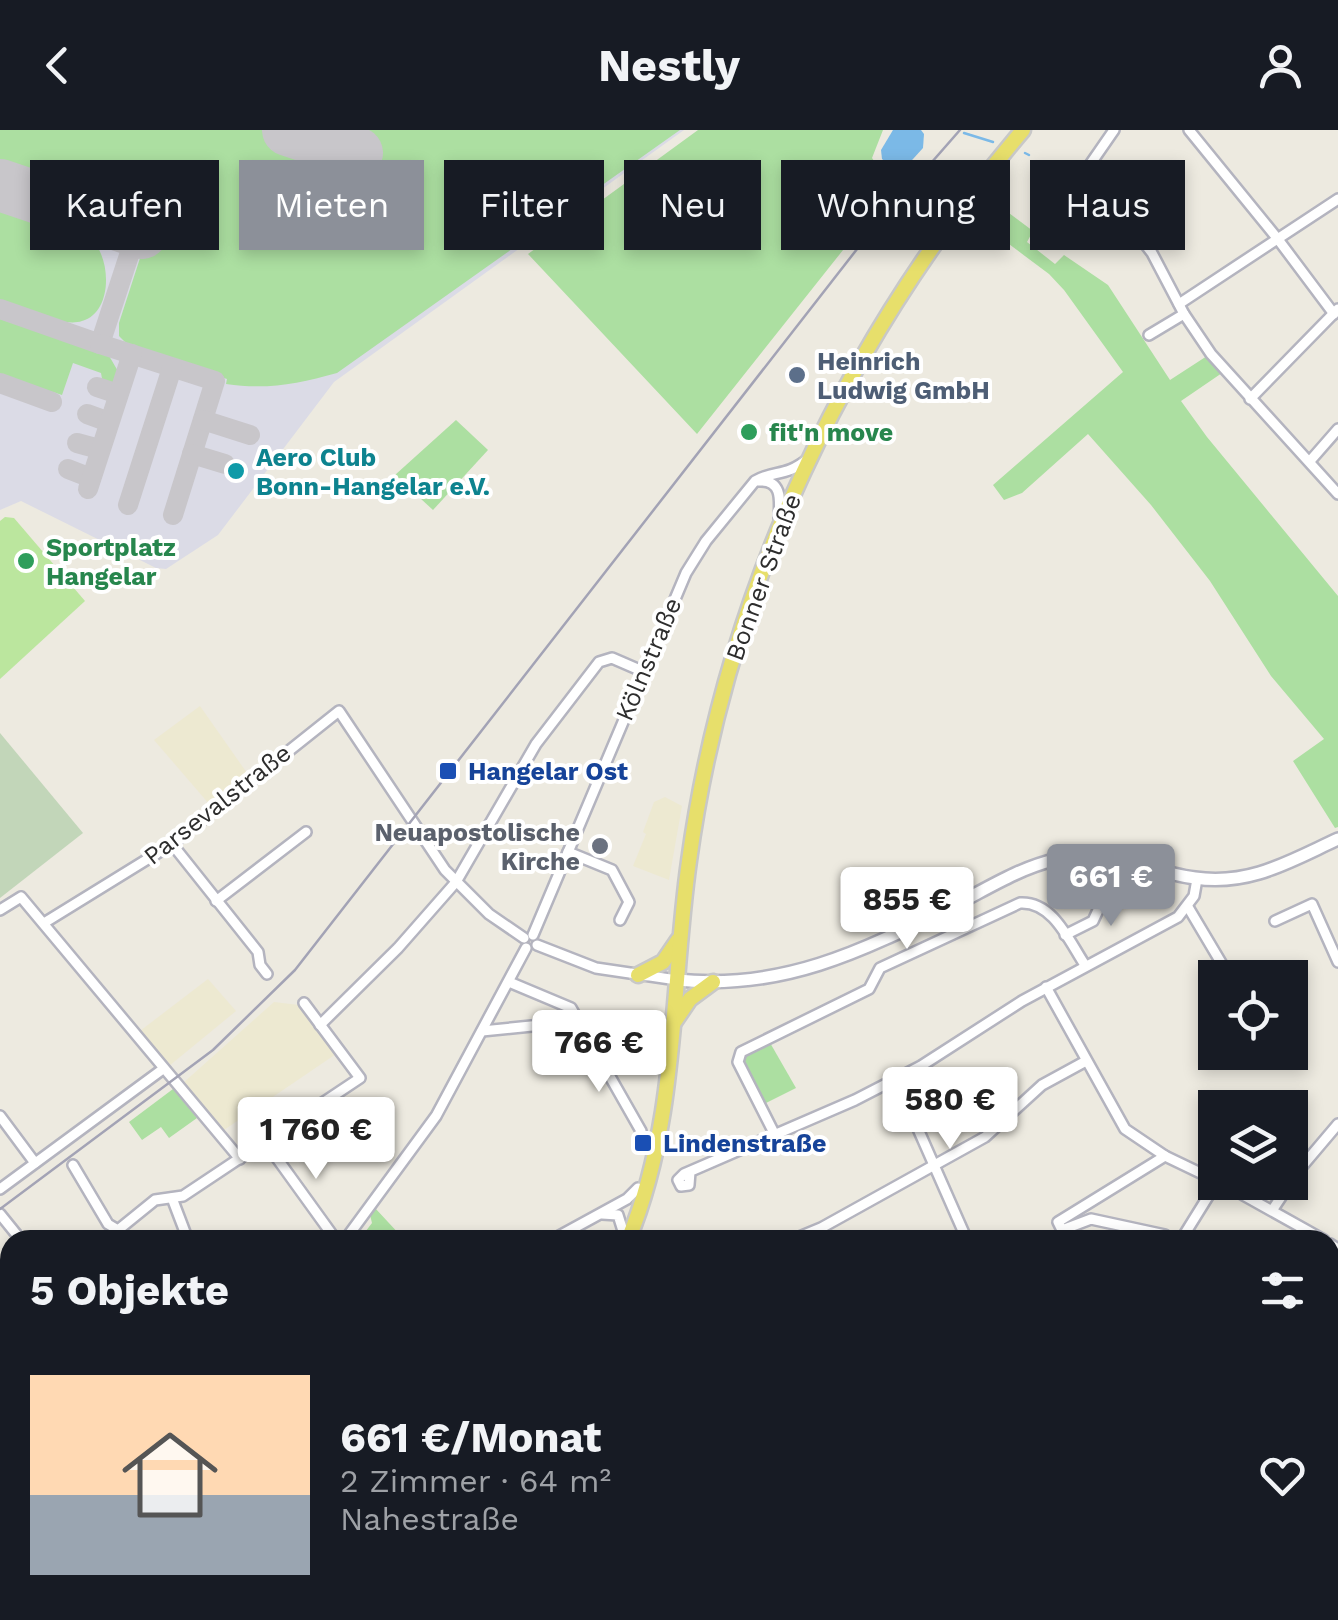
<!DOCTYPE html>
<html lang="de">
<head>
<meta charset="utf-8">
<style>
  :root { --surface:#171b24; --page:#242831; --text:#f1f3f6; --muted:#9ea1a6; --line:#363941; --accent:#8c9099 }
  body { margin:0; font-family:"Work Sans",sans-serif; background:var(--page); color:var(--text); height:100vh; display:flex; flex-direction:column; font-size:38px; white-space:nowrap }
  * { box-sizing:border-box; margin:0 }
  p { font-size:32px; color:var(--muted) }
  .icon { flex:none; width:55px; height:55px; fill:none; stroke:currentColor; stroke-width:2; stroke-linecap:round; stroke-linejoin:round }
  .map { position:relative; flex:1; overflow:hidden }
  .side { position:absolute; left:0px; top:1100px; width:1340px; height:390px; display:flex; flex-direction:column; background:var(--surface); border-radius:30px 30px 0 0; box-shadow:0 5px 15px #0003 }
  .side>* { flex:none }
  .top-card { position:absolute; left:30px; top:30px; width:1280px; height:90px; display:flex; gap:20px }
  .tools { position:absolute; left:1198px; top:830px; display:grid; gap:20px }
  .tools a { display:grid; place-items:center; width:110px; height:110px; border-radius:0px; background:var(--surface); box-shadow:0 5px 15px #0003; font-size:50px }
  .price { position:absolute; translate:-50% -85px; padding:0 22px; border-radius:10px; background:#fff; color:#222; font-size:32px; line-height:65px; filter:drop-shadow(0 2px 5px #0008) }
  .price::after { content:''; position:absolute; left:50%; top:60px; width:30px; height:22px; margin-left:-15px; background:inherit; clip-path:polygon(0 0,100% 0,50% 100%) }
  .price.current { background:var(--accent); color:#fff }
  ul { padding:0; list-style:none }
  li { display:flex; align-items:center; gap:30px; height:250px; padding:0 30px }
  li+li { border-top:2px solid var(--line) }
  li span { display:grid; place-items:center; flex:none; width:280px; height:200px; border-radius:0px; color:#555 }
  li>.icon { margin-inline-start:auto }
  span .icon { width:120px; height:120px; fill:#fffc; stroke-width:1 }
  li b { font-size:42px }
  h2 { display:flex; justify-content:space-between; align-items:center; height:120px; padding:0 30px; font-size:42px }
  .chip { padding:0 35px; border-radius:0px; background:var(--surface); box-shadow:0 5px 15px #0003; font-size:35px; line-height:90px }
  .chip.current { background:var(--accent); color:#fff }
  header { display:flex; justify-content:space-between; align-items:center; height:130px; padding:0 30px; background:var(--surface); font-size:45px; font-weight:700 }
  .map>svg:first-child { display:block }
  .education { fill:#ede9d1 }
  .airport { fill:#dbdbe6 }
  .green { fill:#acdfa1 }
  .cemetery { fill:#c2d6b9 }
  .pitch { fill:#bbe69e }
  .water { fill:#7bb9e7 }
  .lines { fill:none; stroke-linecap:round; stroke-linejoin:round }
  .stream { stroke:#7bb9e7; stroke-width:2.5 }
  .taxiway { stroke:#c8c6ca; stroke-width:20 }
  .runway { stroke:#c8c6ca; stroke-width:52 }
  .minor-casing { stroke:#b4b4bf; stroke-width:14 }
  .tertiary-casing { stroke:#b4b4bf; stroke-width:16 }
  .primary-casing { stroke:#c8c8c8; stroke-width:19 }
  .minor { stroke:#fff; stroke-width:9 }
  .tertiary { stroke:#fff; stroke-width:11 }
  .primary { stroke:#e7df6b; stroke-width:14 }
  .tram { stroke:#a3a3b5; stroke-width:2.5 }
  .service-dot { fill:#5c6f8a; stroke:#fff; stroke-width:4 }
  .leisure-dot { fill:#2e9e5b; stroke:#fff; stroke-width:4 }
  .culture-dot { fill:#0f9aa8; stroke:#fff; stroke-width:4 }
  .transit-dot { fill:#1a4fb4; stroke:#fff; stroke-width:4 }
  .worship-dot { fill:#6b7280; stroke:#fff; stroke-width:4 }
  .labels { text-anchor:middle; stroke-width:8; stroke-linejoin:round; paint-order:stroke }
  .service-label { font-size:25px; font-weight:bold; fill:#4e5e75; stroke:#fff; text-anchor:start }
  .leisure-label { font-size:25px; font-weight:bold; fill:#27864d; stroke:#fff; text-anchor:start }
  .culture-label { font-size:25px; font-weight:bold; fill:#0d838f; stroke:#fff; text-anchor:start }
  .street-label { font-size:25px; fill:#2d2d2d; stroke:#fff }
  .transit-label { font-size:25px; font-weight:bold; fill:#164399; stroke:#fff; text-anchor:start }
  .worship-label { font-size:25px; font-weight:bold; fill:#5b616d; stroke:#fff; text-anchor:end }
</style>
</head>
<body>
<header><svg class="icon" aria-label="back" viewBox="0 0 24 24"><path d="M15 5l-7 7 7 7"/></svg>Nestly<svg class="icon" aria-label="person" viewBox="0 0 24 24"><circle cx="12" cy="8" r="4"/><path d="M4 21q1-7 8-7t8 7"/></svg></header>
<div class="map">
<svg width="1338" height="1490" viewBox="0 0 1338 1490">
  <rect width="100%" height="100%" fill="#edeae0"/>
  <g class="education">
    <polygon points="200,576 247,643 210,675 154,610"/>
    <polygon points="665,667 682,676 669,750 633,736 646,704 643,702 654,672"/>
    <polygon points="208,849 236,881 169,936 140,901"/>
    <polygon points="274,872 299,875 336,924 224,1000 183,953"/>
  </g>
  <polygon class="airport" points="0,0 684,0 334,252 218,405 166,439 156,438 21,371 0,380"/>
  <g class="green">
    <path d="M0,0h680l-343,243c-39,11 -71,17 -111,11l1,-5 -99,-34 -9,-9v-13l34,-105 -153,-52z"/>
    <polygon points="698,0 883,0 872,28 882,42 897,52 697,304 528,124"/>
    <polygon points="986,66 1033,101 1027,112 1055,134 1064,125 1108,155 1170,250 1207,226 1222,243 1181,271 1207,307 1338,466 1338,697 1335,698 1293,631 1324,609 1271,546 1210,451 1151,375 1088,304 1022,363 1004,370 993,355 1123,242 1064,160 1049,144 970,85"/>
    <path d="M0,73c25,9 68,18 88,33 24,18 26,76 -6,85 -20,7 -62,-14 -82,-21z"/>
    <polygon points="0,189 108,224 119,243 113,258 103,254 101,243 73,233 62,265 0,245"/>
    <polygon points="456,290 488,320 433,380 395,345"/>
    <polygon points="769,911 796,958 764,974 741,931 744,923"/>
    <polygon points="173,959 197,988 169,1008 161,997 142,1010 129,992"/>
    <polygon points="375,1078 401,1106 395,1110 359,1110 372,1093 370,1085"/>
  </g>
  <polygon class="cemetery" points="0,603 83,703 0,768"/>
  <polygon class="pitch" points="5,387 14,388 85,471 0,549 0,391"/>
  <polygon class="water" points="893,0 921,0 924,4 923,18 903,40 893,38 882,29 881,20"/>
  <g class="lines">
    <g class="stream">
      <polyline points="964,3 993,12"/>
      <polyline points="1025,23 1029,25"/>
    </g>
    <g class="taxiway">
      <polyline points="0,179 100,214 137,101"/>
      <polyline points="100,214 215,251 173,385"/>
      <polyline points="0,253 52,272"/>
      <polyline points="97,257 118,264"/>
      <polyline points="87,284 109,292"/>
      <polyline points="203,290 250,305"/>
      <polyline points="77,313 99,319"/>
      <polyline points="192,324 225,334"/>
      <polyline points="68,339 91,348"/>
      <polyline points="88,359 132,224"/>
      <polyline points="128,375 172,238"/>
    </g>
    <g class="runway">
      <polyline points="288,0 357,23"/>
      <polyline points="0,55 142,103"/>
    </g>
    <defs>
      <g id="minor">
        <polyline points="1189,0 1277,108 1334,184"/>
        <polyline points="1078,52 1135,101 1152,123 1184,184 1211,224 1338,364"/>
        <polyline points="1038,97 1078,52 1114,0"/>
        <polyline points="1179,174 1338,69"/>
        <polyline points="1149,205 1184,184"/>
        <polyline points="1250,269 1338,179"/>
        <polyline points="1310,331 1338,299"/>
        <path d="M758,351c25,-2 22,20 21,38"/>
        <polyline points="172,714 258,822 260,835 267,844"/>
        <polyline points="568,722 612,740 629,772 620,790"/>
        <polyline points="216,771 306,702"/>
        <polyline points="1188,777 1229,846 1234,848"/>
        <polyline points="0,780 21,767 240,1029"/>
        <polyline points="1275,791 1312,774 1338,832"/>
        <polyline points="44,793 172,714 339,581 445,740 489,784 524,808"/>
        <path d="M533,805l153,-362 20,-32 49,-60c21,-12 29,-3 53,-22"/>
        <polyline points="1065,805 1093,791 1099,778 1111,777 1141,762"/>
        <polyline points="537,815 596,838 677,850"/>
        <polyline points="1247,848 1257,841 1261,848"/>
        <polyline points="509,852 571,878 641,1001"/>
        <polyline points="1046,857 1125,999 1165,1026 1215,1050"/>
        <polyline points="320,895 398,818 456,752 536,614 599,532 612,528 642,541"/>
        <polyline points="482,901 591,890 599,894 605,904 592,910"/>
        <polyline points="896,949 967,1110"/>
        <polyline points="0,986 35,1033"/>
        <path d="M775,1005l-37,-73 3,-10 128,-63 11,-21 140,-65c33,-2 49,38 65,62"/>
        <polyline points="266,1013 336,1110"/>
        <polyline points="73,1035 108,1094 118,1100 155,1070 183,1066 360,948 304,873"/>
        <polyline points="690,1042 689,1055 681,1056 678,1050 684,1044 855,970 921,936 1022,871 1178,787 1194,766 1197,749"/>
        <polyline points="1220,1052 1324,1110"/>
        <polyline points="0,1059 163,939"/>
        <polyline points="172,1068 188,1110"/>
        <polyline points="1273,1079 1299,1040 1338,994"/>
        <polyline points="0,1084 21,1110"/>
        <polyline points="602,1084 618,1085 623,1101"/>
        <polyline points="1062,1100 1091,1089 1165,1105"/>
        <polyline points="345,1110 436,986 526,818"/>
        <polyline points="552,1110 627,1069 638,1058"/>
        <polyline points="792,1110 821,1098 985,1007 1042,955 1086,931"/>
        <polyline points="1067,1110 1058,1092 1165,1026"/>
        <polyline points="1181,1110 1217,1052"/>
        <polyline points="1330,1114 1338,1119"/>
        <polyline points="1330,1176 1338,1166"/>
        <polyline points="0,1265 10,1263"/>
        <polyline points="1330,1317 1338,1306"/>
        <polyline points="0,1407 10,1404"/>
        <polyline points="1330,1422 1338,1426"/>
        <polyline points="769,1480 782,1490"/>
        <polyline points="370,1482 372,1490"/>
        <polyline points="0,1490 25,1480"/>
        <polyline points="75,1490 77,1489"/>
        <polyline points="145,1490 151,1480"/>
        <polyline points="491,1490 496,1480"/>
        <polyline points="906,1490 926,1480"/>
      </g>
      <g id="tertiary">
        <path d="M677,850c107,11 187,-30 280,-76 31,-16 63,-36 97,-44 56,-13 89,11 141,18 55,8 95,-17 143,-39"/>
        <polyline points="416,1480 436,1490"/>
      </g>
      <g id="primary">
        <polyline points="638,845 663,832 678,810"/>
        <polyline points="675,891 690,869 713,852"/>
        <path d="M628,1110c50,-119 43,-253 61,-379 37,-271 157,-523 334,-731"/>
        <polyline points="203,1490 222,1480"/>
      </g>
    </defs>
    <use href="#minor" class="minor-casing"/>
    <use href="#tertiary" class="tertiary-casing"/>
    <use href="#primary" class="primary-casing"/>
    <use href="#minor" class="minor"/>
    <use href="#tertiary" class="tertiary"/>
    <use href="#primary" class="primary"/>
    <polyline class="tram" points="0,1079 213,920 295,840 868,105 960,0"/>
  </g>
  <circle class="service-dot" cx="797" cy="245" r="10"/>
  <g class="leisure-dot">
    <circle cx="749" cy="302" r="10"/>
    <circle cx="26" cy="431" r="10"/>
  </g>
  <circle class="culture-dot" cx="236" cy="341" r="10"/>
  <g class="transit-dot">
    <rect x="438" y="631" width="20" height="20" rx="5"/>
    <rect x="633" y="1003" width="20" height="20" rx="5"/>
  </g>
  <circle class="worship-dot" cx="600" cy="716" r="10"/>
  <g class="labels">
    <g class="service-label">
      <text x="817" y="240">Heinrich<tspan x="817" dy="29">Ludwig GmbH</tspan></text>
    </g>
    <g class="leisure-label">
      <text x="769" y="311">fit'n move</text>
      <text x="46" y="426">Sportplatz<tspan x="46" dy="29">Hangelar</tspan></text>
    </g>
    <g class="culture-label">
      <text x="256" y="336">Aero Club<tspan x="256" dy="29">Bonn-Hangelar e.V.</tspan></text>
    </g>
    <g class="street-label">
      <text transform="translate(763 447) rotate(-70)" y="9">Bonner Straße</text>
      <text transform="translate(648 529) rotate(-67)" y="9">Kölnstraße</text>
      <text transform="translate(217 674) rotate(-38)" y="9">Parsevalstraße</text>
    </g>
    <g class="transit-label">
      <text x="468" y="650">Hangelar Ost</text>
      <text x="663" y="1022">Lindenstraße</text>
    </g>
    <g class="worship-label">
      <text x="580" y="711">Neuapostolische<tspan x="580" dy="29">Kirche</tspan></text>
    </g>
  </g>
</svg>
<div class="tools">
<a><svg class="icon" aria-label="locate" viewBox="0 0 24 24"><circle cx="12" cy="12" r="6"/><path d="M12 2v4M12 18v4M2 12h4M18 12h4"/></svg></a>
<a><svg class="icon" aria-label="layers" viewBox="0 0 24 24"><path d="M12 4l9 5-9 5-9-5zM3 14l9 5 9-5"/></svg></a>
</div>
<b class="price current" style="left:1111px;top:799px">661 €</b>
<b class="price" style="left:907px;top:822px">855 €</b>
<b class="price" style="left:599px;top:965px">766 €</b>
<b class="price" style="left:950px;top:1022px">580 €</b>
<b class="price" style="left:316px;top:1052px">1 760 €</b>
<div class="top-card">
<a class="chip">Kaufen</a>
<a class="chip current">Mieten</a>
<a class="chip">Filter</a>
<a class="chip">Neu</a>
<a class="chip">Wohnung</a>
<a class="chip">Haus</a>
</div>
<section class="side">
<h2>5 Objekte<svg class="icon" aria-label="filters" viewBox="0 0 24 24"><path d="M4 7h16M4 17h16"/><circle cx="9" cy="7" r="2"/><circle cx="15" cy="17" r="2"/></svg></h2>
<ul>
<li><span style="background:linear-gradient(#ffd9b3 60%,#9aa5b1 0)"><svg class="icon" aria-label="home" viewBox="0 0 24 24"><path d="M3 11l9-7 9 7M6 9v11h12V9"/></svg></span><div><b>661 €/Monat</b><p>2 Zimmer · 64 m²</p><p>Nahestraße</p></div><svg class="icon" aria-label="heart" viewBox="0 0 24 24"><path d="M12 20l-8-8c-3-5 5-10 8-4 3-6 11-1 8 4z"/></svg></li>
</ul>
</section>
</div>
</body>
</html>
